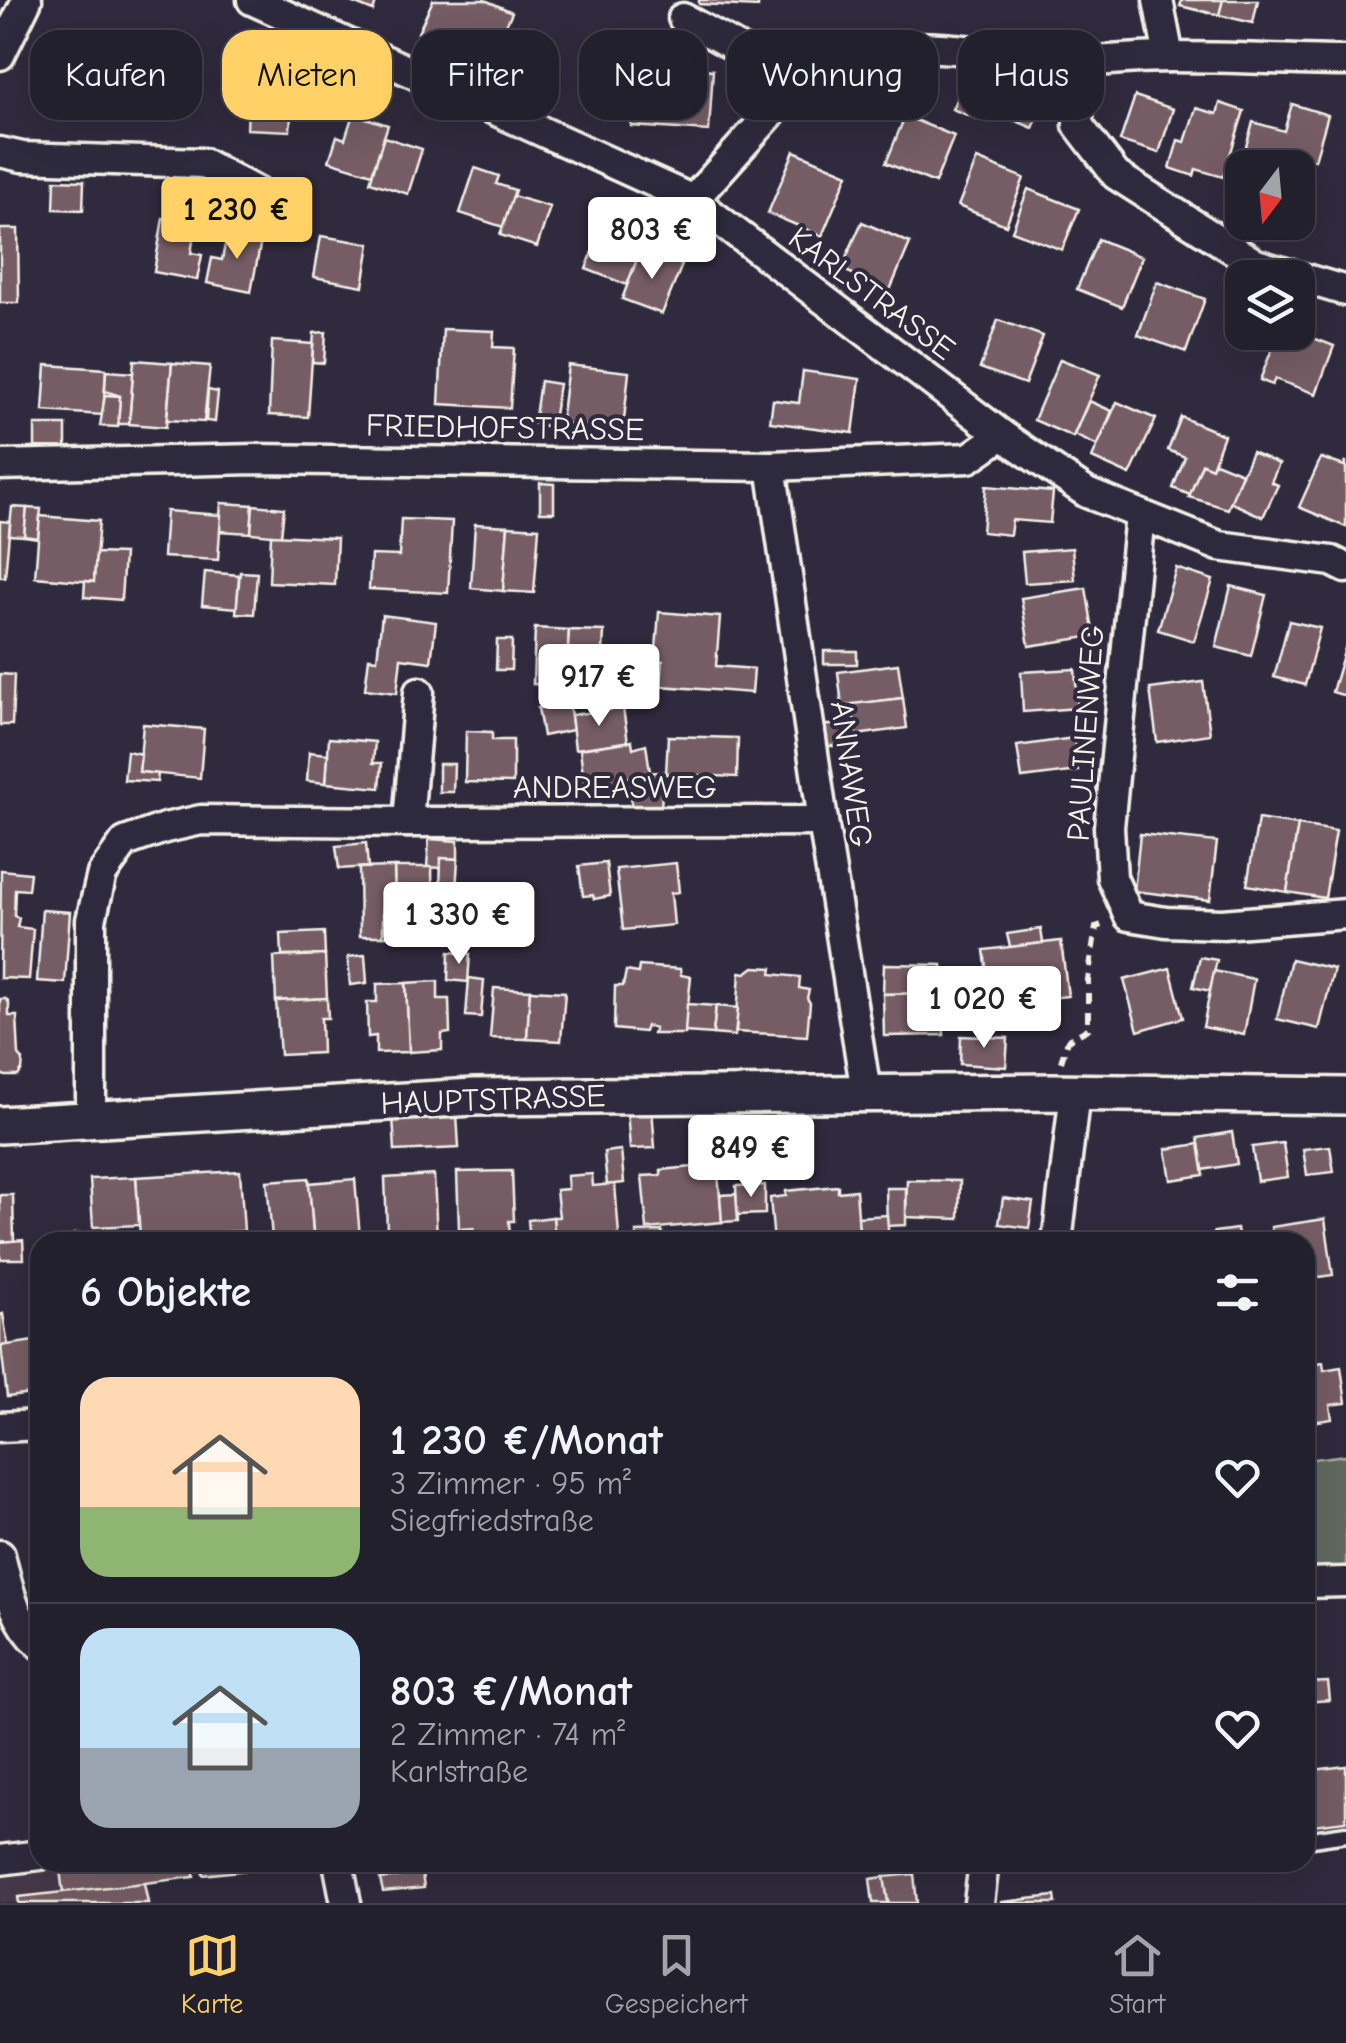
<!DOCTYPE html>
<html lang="de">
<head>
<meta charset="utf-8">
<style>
  :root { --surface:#23202e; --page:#2b2836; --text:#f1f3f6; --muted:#a3a3aa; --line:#403e4a; --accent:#ffd166 }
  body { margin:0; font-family:"Comic Neue",sans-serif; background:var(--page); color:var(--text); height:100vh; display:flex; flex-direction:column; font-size:38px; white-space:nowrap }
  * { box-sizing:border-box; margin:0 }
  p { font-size:32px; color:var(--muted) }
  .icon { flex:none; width:55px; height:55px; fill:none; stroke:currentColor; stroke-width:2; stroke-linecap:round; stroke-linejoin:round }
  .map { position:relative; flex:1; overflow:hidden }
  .drawer { position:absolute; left:30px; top:1232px; width:1285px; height:640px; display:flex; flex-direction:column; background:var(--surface); border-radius:30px; box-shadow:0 10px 40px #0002,0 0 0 2px var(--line) }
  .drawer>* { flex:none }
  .top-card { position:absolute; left:30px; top:30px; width:1288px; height:90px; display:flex; gap:20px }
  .needle { width:65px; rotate:196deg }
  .buttons { position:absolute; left:1225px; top:150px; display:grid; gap:20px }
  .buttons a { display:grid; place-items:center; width:90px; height:90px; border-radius:20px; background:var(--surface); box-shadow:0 10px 40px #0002,0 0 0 2px var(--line); font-size:50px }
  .price { position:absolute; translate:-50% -85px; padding:0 22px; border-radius:10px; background:#fff; color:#222; font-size:32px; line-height:65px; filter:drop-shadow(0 2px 5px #0008) }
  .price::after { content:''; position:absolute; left:50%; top:60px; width:30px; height:22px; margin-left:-15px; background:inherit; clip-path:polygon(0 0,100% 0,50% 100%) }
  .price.selected { background:var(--accent); color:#111 }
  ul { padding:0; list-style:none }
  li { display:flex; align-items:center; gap:30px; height:250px; padding:0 50px }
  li+li { border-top:2px solid var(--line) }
  li span { display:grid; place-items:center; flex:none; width:280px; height:200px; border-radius:30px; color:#555 }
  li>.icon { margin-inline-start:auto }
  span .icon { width:120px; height:120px; fill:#fffc; stroke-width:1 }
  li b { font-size:42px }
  h2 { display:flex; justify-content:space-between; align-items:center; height:120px; padding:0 50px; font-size:42px }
  .chip { padding:0 35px; border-radius:30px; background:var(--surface); box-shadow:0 10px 40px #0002,0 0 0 2px var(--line); font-size:35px; line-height:90px }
  .chip.selected { background:var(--accent); color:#111 }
  .tabs { display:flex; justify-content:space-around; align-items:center; height:140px; border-top:2px solid var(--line); background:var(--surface); font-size:28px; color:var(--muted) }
  .tabs a { display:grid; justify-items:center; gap:5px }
  .tabs .selected { color:var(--accent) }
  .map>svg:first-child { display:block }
  .built { fill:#443949 }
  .green { fill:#60695d; stroke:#aaada2; stroke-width:2.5 }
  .building { fill:#745c65; stroke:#f4f1e8; stroke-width:2.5 }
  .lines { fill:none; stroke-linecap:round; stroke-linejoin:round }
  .service-casing { stroke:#f4f1e8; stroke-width:21 }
  .minor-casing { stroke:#f4f1e8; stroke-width:35 }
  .tertiary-casing { stroke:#f4f1e8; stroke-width:42 }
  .path { stroke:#f4f1e8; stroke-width:6; stroke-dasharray:10 8; stroke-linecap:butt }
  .service { stroke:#2f2a3d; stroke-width:14 }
  .minor { stroke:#2f2a3d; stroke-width:28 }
  .tertiary { stroke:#2f2a3d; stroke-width:35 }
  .labels { text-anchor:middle; stroke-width:8; stroke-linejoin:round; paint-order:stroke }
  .street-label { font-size:32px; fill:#f4f1e8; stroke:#2f2a3d }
</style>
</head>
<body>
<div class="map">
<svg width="1346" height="1903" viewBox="0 0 1346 1903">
  <rect width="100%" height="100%" fill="#2f2a3d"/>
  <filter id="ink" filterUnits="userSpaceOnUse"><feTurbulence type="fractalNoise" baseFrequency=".01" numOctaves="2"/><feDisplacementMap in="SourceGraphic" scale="20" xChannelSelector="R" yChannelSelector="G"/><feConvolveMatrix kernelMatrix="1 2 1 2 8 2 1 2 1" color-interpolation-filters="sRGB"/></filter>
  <g filter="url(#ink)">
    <polygon class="built" points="55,1862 143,1863 152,1903 0,1903 0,1869"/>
    <polygon class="green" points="1346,1455 1346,1582 1305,1583 1305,1460"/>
    <g class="building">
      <polygon points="346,0 377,0 373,11"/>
      <polygon points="433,0 485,0 512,12 488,65 418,33"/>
      <polygon points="699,0 758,0 758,7 699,4"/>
      <polygon points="1182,0 1223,0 1219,15 1180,6"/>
      <polygon points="1223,0 1258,0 1253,23 1219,15"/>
      <polygon points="635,64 713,70 709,131 631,126"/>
      <polygon points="250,73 293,75 290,131 247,129"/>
      <polygon points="1021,73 1051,86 1033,128 1002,115"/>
      <polygon points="967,75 991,85 977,119 952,109"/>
      <polygon points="1135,96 1173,109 1159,153 1120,141"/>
      <polygon points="1220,103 1244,111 1223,177 1196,169 1194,176 1170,168 1178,140 1185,142 1196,108 1217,114"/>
      <polygon points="1292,104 1328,115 1315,160 1280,150 1277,160 1245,150 1253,122 1284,131"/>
      <polygon points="353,114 388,125 372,174 329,161 337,136 345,139"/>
      <polygon points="905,116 954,136 935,183 886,163"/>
      <polygon points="384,137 422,149 408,194 370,182"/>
      <polygon points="794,151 848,174 822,236 768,213"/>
      <polygon points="977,159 1024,178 1006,225 958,206"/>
      <polygon points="475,168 499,176 496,184 515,190 503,227 460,213"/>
      <polygon points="55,180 84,181 83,210 54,209"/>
      <polygon points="1028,189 1079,209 1062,250 1012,231"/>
      <polygon points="513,196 550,207 537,247 500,235"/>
      <polygon points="163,218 196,223 191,253 202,255 197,280 154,272"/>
      <polygon points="862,222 910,243 890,290 841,269"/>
      <polygon points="604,223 645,239 627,285 586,269"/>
      <polygon points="0,229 18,229 19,303 0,303"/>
      <polygon points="228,229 262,236 251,292 207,283 212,258 222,260"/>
      <polygon points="321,236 370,244 363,286 314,277"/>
      <polygon points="1098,239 1142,257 1122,307 1077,289"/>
      <polygon points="641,249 682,265 662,314 622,299"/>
      <polygon points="1157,282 1205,299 1186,352 1138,335"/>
      <polygon points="998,320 1043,336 1025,384 980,368"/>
      <polygon points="443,329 494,331 493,347 514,348 510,408 439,404"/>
      <polygon points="326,332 324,363 312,362 314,333"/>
      <polygon points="1290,332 1298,332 1334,346 1316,394 1275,379 1272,385 1260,380 1274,344 1284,348"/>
      <polygon points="272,341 313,344 308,417 269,415"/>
      <polygon points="1060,359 1100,375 1073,437 1034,420"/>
      <polygon points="134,360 172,363 166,427 129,424"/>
      <polygon points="172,363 210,366 204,422 167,420"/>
      <polygon points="46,365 106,369 103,415 43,411"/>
      <polygon points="568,365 629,372 623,430 561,423"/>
      <polygon points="106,371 133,373 129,424 118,424 120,396 105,391"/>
      <polygon points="803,371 860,379 853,433 770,422 773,400 799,403"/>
      <polygon points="540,381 559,384 552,427 534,424"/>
      <polygon points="208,390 218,392 215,422 206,421"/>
      <polygon points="105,395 120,396 118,427 100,426"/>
      <polygon points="1089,401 1112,411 1098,446 1074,435"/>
      <polygon points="1117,402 1156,419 1130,475 1092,458"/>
      <polygon points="1181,417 1224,435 1212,468 1202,464 1190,495 1173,488 1185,457 1168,450"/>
      <polygon points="35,425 66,425 66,448 35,447"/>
      <polygon points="1252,452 1279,464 1271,482 1278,485 1263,517 1230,502"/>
      <polygon points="1321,458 1344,466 1346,461 1346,527 1299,507"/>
      <polygon points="1215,462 1242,473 1228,509 1189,497 1202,464 1212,468"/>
      <polygon points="540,483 554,484 554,512 540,512"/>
      <polygon points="986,486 1053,492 1050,523 1012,520 1010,535 982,532"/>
      <polygon points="221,503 253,505 251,533 219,531"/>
      <polygon points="253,505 284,508 281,536 251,533"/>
      <polygon points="12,507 27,508 24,536 9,535"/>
      <polygon points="27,508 41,509 38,538 24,536"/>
      <polygon points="166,511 221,515 218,560 163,557"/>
      <polygon points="40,516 99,521 94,582 35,577"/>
      <polygon points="401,519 452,521 448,593 369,589 371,555 399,556"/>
      <polygon points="0,521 10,522 5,577 0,577"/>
      <polygon points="475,524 508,526 503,591 471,588"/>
      <polygon points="508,526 539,528 534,593 503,591"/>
      <polygon points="271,535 337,538 335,585 269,582"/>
      <polygon points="1072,548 1075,580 1025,583 1022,552"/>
      <polygon points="96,553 124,554 121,600 84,597 85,581 94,582"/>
      <polygon points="1176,568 1213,580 1194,641 1158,630"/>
      <polygon points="205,572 239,575 237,608 202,605"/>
      <polygon points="240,572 257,573 254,614 236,613"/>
      <polygon points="1231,586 1266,595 1251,656 1216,647"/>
      <polygon points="1086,588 1094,636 1029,646 1021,598"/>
      <polygon points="659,612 720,617 716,666 754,669 752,693 661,686 663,661 655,661"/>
      <polygon points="382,615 436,622 431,662 401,658 397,693 365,689 369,658 377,659"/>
      <polygon points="1289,621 1320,628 1305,685 1274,677"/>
      <polygon points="535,628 569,630 566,686 533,684"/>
      <polygon points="569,630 604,631 601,688 566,686"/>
      <polygon points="497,640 512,640 511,670 496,670"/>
      <polygon points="1346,645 1346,696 1332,692"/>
      <rect x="824" y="651" width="33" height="13"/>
      <polygon points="898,664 903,698 842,706 838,672"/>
      <polygon points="1075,669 1078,708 1023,712 1021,672"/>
      <polygon points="0,674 14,675 12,725 0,725"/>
      <polygon points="1203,682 1210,734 1157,742 1150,689"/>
      <polygon points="903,698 907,728 856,735 852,704"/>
      <polygon points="569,702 573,730 543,736 538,708"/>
      <polygon points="623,708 628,742 575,749 571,715"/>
      <polygon points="143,724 204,729 200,778 139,772"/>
      <polygon points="825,725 855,725 856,746 826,746"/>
      <polygon points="466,731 492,732 492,740 513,740 513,783 465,782"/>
      <polygon points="668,736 738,738 737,777 666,774"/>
      <polygon points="329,738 375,742 373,763 382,763 380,788 326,783"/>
      <polygon points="1074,738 1078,771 1022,778 1017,746"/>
      <polygon points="632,741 633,748 646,744 650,772 635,773 636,776 618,779 618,784 602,784 600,781 584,783 580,749"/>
      <polygon points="127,751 141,754 139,772 158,774 157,782 124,780"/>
      <polygon points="309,752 328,754 326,783 307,781"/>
      <polygon points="439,764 454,764 453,792 439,792"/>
      <polygon points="663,772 661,810 631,808 631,776 636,776 635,773"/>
      <polygon points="1258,819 1298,825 1287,892 1247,885"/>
      <polygon points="1298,825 1336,831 1325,898 1287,892"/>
      <polygon points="1140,834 1217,842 1210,900 1134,891"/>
      <polygon points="429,839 458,841 458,859 441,858 441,868 427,867"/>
      <polygon points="366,843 368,867 339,869 336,846"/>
      <polygon points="441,858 458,859 456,891 440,890"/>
      <polygon points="606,863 610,896 594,899 593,895 583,896 579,866"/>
      <polygon points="676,863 679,892 671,893 674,925 623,930 616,869"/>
      <polygon points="394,867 432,867 433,936 383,936 383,907 395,907"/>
      <polygon points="394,867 395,907 383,907 383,936 360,936 359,868"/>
      <polygon points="1,870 30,873 28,890 15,889 14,916 19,918 17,927 33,929 29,979 0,978"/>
      <polygon points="42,910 70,912 65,983 37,981"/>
      <polygon points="1041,929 1043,943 1010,947 1007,934"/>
      <polygon points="324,932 325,955 282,956 281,934"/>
      <polygon points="1061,941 1068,996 991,1005 984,950"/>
      <polygon points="449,952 470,954 468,982 448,980"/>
      <polygon points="325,955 327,998 276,1001 274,957"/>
      <polygon points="365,955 367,983 350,985 348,957"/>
      <polygon points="1200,957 1217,960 1210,991 1193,987"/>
      <polygon points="1291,959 1334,969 1319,1029 1277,1019"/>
      <polygon points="884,964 942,965 943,993 883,994"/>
      <polygon points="639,966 680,969 681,975 691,977 685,1034 653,1034 655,1028 646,1026 644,1032 614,1029 615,986 623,986 626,971 638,973"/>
      <polygon points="754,967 772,968 771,974 800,977 799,988 809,990 807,998 810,1003 807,1036 736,1032 740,972 746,973"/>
      <polygon points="1170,968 1183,1018 1138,1031 1124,980"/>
      <polygon points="1214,971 1254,979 1244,1035 1203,1027"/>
      <polygon points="469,978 484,980 481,1017 466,1016"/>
      <polygon points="438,981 438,999 449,999 450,1033 442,1034 442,1050 409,1052 406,983"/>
      <polygon points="406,983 409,1052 376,1053 376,1036 368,1037 367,1002 377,1002 377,984"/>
      <polygon points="494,988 530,990 527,1039 490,1038"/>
      <polygon points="530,990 565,992 561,1041 527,1039"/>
      <polygon points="943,993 944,1035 884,1036 883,994"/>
      <polygon points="327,998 328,1018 321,1018 322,1053 280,1055 276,1001"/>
      <polygon points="0,999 6,999 9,1003 9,1016 17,1016 19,1055 23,1060 22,1070 18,1076 6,1076 0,1074"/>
      <polygon points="687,1004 716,1006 713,1034 685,1032"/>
      <polygon points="716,1006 738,1008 735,1036 713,1034"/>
      <polygon points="961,1036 1008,1038 1006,1067 960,1064"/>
      <polygon points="730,1106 733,1146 708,1148 704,1108"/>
      <polygon points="652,1108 655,1148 630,1149 627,1110"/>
      <polygon points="457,1113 459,1148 395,1151 393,1116"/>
      <polygon points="1232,1132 1237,1164 1203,1170 1198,1138"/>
      <polygon points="1283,1143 1288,1177 1257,1181 1252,1147"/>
      <polygon points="1199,1144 1204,1175 1171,1180 1166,1149"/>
      <polygon points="1330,1146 1334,1172 1307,1175 1303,1149"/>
      <polygon points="621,1150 624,1183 607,1185 604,1152"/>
      <polygon points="703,1166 703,1173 718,1172 722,1222 647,1229 642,1176 661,1175 661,1170"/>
      <polygon points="240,1171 244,1231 140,1237 136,1177"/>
      <polygon points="512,1171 514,1221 509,1221 510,1235 474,1236 474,1228 459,1229 457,1172"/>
      <polygon points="592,1174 593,1186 615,1184 619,1235 555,1240 553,1217 559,1217 556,1190 568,1189 567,1176"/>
      <polygon points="434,1175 437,1238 398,1241 398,1229 387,1230 385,1178"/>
      <polygon points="136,1177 139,1225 93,1227 90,1179"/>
      <polygon points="309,1178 313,1235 272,1238 267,1181"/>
      <polygon points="355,1179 360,1237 314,1241 309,1183"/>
      <polygon points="907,1180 960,1181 959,1219 906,1217"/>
      <polygon points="765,1185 765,1214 737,1215 736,1186"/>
      <polygon points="838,1186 838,1192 856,1190 860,1241 774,1242 770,1198 786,1196 786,1191"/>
      <polygon points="886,1188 906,1188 906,1225 887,1226"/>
      <polygon points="736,1194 738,1221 722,1222 720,1195"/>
      <polygon points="0,1195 13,1195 14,1241 0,1242"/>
      <polygon points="1003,1198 1033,1202 1029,1228 999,1224"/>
      <polygon points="887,1215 889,1242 860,1242 858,1217"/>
      <polygon points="553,1217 555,1242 530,1242 528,1220"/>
      <polygon points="1325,1219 1333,1275 1305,1279 1305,1242 1273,1242 1271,1227"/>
      <polygon points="1237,1229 1239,1242 1192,1242 1215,1239 1214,1232"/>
      <polygon points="662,1231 663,1242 637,1242 636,1232"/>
      <polygon points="106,1233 106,1242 75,1242 74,1234"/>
      <polygon points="23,1240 24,1259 0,1259 0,1242"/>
      <polygon points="3,1314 8,1345 1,1346 0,1351 0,1315"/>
      <polygon points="40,1340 40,1393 7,1397 1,1346"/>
      <polygon points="1323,1362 1324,1370 1341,1367 1346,1403 1330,1405 1332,1419 1305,1423 1305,1365"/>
      <polygon points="40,1525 40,1580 33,1527"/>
      <polygon points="1328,1682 1330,1700 1305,1702 1305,1683"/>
      <polygon points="1346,1766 1346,1821 1305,1826 1305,1771"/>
      <polygon points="59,1862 193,1862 194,1877 63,1893"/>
      <polygon points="201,1862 283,1862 284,1866 203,1875"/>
      <polygon points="891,1862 938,1862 938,1866 893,1872"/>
      <polygon points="422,1873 424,1888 383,1892 380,1879"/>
      <polygon points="914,1874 917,1903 888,1903 884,1877"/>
      <polygon points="884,1877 888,1903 873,1903 870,1879"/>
      <polygon points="144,1883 148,1903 19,1903 18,1897"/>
      <polygon points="1055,1896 1056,1903 1001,1903 1001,1902"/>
    </g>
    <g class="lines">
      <defs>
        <polyline id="service" points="1305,1840 1346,1834"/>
        <g id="minor">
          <polyline points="252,0 693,200 1002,435 1087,493 1219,546 1332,561 1346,568"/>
          <polyline points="1158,0 1169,57"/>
          <polyline points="683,18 799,82"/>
          <polyline points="0,55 27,0"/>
          <polyline points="1084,61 1079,97 1078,125 1116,175 1256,264 1346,291"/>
          <polyline points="0,152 22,157 203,163 262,195"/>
          <path d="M693,200l106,-118c88,-64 191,-20 289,-21 27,-1 55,-4 83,-4 58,0 117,3 175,4"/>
          <polyline points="0,465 256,459 771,466 969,458 1002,435"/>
          <polyline points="771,466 823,821 866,1092"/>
          <polyline points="1140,515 1109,827 1112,878 1129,916 1166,922 1222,924 1346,914"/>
          <polyline points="408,822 419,692"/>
          <polyline points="91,1121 91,920 102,874 125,842 165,828 201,820 408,822 823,821"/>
          <polyline points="1057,1242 1075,1092"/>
          <polyline points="0,1427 40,1425"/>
          <path d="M0,1555c8,33 14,66 40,89"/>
          <polyline points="1305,1583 1346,1582"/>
          <polyline points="0,1860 40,1855"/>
          <polyline points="338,1862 346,1903"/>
          <polyline points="979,1903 984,1862"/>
        </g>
        <polyline id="tertiary" points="0,1125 474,1097 1052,1092 1346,1096"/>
      </defs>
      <use href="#service" class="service-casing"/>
      <use href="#minor" class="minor-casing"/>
      <use href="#tertiary" class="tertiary-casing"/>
      <polyline class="path" points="1061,1062 1068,1040 1088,1029 1088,980 1096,927 1104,924"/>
      <use href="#service" class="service"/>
      <use href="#minor" class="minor"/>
      <use href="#tertiary" class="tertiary"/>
    </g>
  </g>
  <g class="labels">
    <g class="street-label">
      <text transform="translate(872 293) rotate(37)" y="11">KARLSTRASSE</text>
      <text transform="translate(505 427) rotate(1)" y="11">FRIEDHOFSTRASSE</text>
      <text transform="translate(1085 733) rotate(-86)" y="11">PAULINENWEG</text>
      <text transform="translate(852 774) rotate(82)" y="11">ANNAWEG</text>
      <text x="615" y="798">ANDREASWEG</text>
      <text transform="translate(493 1099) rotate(-2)" y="11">HAUPTSTRASSE</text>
    </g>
  </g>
</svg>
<div class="buttons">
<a><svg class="needle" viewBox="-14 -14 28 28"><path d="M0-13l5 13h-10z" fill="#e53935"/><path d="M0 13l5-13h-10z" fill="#a3a3aa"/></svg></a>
<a><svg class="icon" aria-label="layers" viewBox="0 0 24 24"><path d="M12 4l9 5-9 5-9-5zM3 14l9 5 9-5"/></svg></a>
</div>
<b class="price selected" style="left:237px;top:262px">1 230 €</b>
<b class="price" style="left:652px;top:282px">803 €</b>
<b class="price" style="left:599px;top:729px">917 €</b>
<b class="price" style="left:459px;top:967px">1 330 €</b>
<b class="price" style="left:984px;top:1051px">1 020 €</b>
<b class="price" style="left:751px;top:1200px">849 €</b>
<div class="top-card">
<a class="chip">Kaufen</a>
<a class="chip selected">Mieten</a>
<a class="chip">Filter</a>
<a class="chip">Neu</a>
<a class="chip">Wohnung</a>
<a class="chip">Haus</a>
</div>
<section class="drawer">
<h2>6 Objekte<svg class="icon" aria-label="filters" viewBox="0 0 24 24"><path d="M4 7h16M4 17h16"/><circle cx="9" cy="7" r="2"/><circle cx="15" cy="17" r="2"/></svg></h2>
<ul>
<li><span style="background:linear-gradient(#ffd9b3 65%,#8fb573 0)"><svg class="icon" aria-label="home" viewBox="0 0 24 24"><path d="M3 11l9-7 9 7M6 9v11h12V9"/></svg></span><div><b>1 230 €/Monat</b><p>3 Zimmer · 95 m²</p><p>Siegfriedstraße</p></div><svg class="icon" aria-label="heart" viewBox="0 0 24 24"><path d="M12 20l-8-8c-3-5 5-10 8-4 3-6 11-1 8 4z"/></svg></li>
<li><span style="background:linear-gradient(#bfe0f5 60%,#9aa5b1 0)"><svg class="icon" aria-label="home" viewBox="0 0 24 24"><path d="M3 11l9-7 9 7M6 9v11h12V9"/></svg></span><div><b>803 €/Monat</b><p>2 Zimmer · 74 m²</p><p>Karlstraße</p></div><svg class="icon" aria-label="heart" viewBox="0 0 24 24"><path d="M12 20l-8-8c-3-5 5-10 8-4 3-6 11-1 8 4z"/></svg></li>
</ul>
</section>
</div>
<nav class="tabs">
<a class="selected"><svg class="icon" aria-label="map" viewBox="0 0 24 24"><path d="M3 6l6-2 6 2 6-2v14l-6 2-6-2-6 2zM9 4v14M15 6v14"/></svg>Karte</a>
<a><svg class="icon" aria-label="saved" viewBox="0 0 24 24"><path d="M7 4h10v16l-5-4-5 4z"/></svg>Gespeichert</a>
<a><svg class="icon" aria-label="home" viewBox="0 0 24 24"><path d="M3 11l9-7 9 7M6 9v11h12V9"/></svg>Start</a>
</nav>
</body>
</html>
